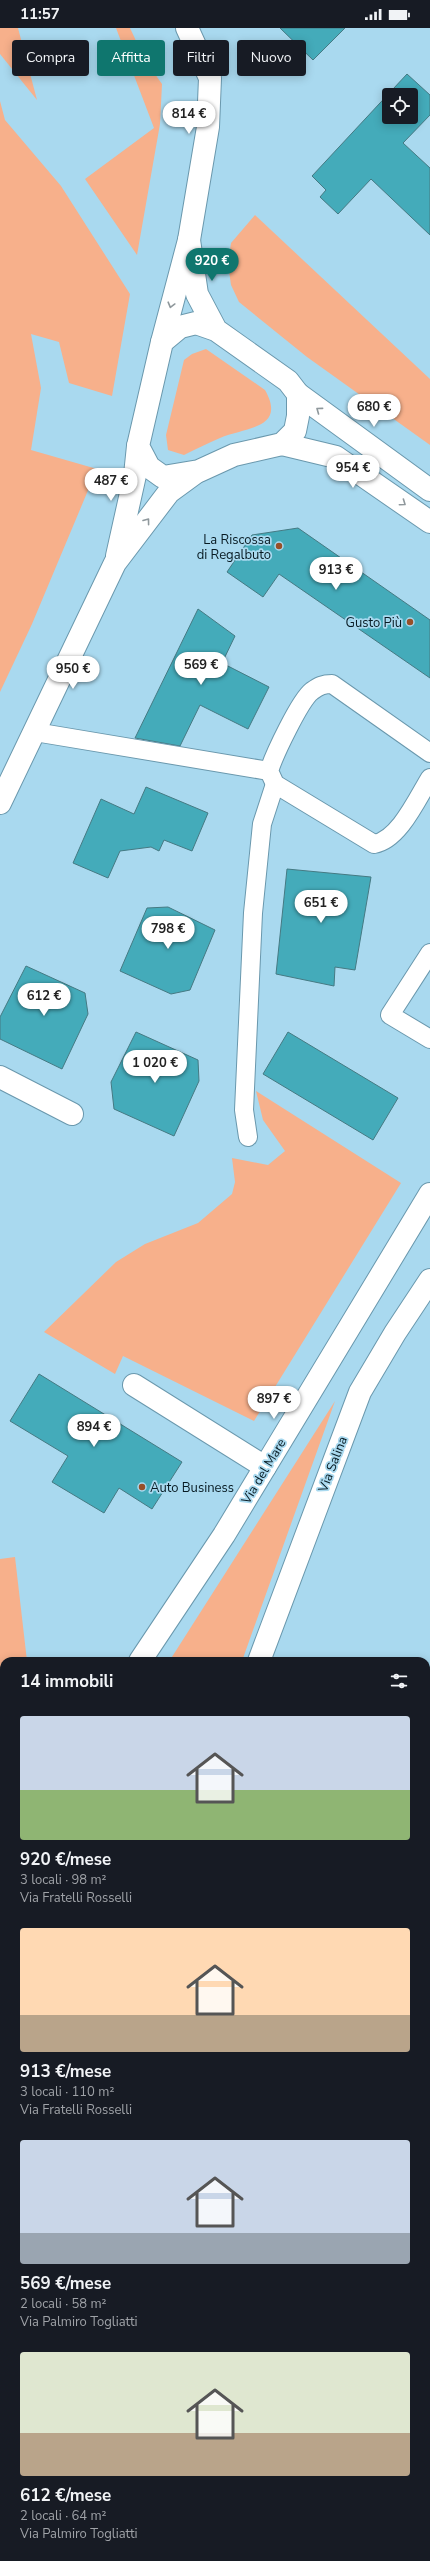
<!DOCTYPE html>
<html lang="it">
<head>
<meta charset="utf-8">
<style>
  :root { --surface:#171b24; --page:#242831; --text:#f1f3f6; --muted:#9ea1a6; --accent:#0f766e }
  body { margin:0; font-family:"Nunito Sans",sans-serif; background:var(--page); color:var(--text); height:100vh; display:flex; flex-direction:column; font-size:15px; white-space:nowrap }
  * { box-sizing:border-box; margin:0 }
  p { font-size:13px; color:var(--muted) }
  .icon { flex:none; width:22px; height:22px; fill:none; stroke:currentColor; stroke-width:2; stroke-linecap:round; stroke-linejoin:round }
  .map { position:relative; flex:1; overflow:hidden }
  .panel { position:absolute; left:0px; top:1629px; width:430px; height:904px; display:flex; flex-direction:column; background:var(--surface); border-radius:12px 12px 0 0; box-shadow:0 2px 10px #0003 }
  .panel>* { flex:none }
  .banner { position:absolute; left:12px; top:12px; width:406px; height:36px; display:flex; gap:8px }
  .tools { position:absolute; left:382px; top:60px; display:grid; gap:8px }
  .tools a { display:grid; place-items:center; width:36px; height:36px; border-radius:4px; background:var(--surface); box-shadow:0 2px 10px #0003; font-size:20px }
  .price { position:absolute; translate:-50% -34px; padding:0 9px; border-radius:14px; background:#fff; color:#222; font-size:13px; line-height:26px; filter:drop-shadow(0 1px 2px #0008) }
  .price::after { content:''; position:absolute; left:50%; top:24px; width:12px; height:9px; margin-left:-6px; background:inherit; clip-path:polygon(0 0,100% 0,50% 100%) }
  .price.active { background:var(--accent); color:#fff }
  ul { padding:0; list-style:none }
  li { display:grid; align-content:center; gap:8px; height:212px; padding:0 20px }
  li span { display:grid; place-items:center; height:124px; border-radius:4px; color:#555 }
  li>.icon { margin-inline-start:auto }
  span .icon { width:72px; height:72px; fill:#fffc; stroke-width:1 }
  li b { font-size:17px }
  h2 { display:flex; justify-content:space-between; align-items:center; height:48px; padding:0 20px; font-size:17px }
  .pill { padding:0 14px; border-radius:4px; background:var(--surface); box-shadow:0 2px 10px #0003; font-size:14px; line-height:36px }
  .pill.active { background:var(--accent); color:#fff }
  .status { display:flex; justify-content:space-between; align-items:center; height:28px; padding:0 20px; background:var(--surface); direction:ltr }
  .status svg { height:11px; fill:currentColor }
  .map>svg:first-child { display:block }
  .green { fill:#f7b08b }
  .building { fill:#44abba; stroke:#457a83; fill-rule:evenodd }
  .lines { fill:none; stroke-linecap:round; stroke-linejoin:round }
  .service-casing { stroke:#6a98ad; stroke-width:20 }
  .minor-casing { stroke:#6a98ad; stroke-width:24 }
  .tertiary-casing { stroke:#6a98ad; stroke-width:24 }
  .secondary-casing { stroke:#6a98ad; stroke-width:24 }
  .service { stroke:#fff; stroke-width:18 }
  .minor { stroke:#fff; stroke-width:22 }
  .tertiary { stroke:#fff; stroke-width:22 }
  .secondary { stroke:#fff; stroke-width:22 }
  .oneway { stroke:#8f989c }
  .poi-dot { fill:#975028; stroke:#a9d9ef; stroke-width:1.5 }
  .labels { text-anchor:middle; stroke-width:3.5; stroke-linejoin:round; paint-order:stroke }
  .poi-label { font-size:13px; fill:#071a22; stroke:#a9d9ef; text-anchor:end }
  .street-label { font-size:13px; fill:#071a22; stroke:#a9d9ef }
</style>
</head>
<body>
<div class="status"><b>11:57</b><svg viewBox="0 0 49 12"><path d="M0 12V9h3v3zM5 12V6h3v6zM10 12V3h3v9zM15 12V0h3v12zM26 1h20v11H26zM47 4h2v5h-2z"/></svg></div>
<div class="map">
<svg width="430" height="2533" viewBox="0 0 430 2533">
  <rect width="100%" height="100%" fill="#a9d9ef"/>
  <g class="green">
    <polygon points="0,0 18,0 37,72 0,26"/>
    <polygon points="116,0 130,0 145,32 162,56 160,96 137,227 85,151 154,100"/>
    <polygon points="0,73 5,92 61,158 130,266 112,368 69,355 59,314 31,306 41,360 31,422 97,441 32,596 0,664"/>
    <polygon points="255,187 430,351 430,417 307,329 239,274 231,257 228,236 231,215"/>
    <path d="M206,321l59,41c22,39 -20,37 -45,48 -12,5 -24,11 -36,17l-16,-5 -2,-15 18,-75 8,-6z"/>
    <polygon points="256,1063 401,1155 254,1393 123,1328 115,1346 44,1304 116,1234 145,1216 198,1195 232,1166 235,1154 232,1130 268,1137 285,1123 263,1092"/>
    <polygon points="335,1373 242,1633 169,1633 170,1632"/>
    <polygon points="15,1529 27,1633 4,1633 4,1667 0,1667 0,1531"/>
    <polygon points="4,1843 4,2032 0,2036 0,1846"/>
  </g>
  <g class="building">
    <polygon points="280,0 345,0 313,32"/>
    <path d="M407,46l23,21v20l-27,28 27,25v67l-59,-56 -33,35 -18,-17 6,-7 -14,-14zM389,67h22v22h-22z"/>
    <polygon points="298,500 430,592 430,650 279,546 263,569 227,544 252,507"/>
    <polygon points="198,581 235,608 222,635 269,659 248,701 200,677 180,718 135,710"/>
    <polygon points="146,759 208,785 192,823 164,812 159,823 151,819 120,823 108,850 73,835 101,771 134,786"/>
    <polygon points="287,841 371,849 355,942 335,939 334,958 276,946"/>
    <polygon points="168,879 215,902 190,962 171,966 120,943 147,880"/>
    <polygon points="26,938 85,965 88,986 62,1041 0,1011 0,989"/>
    <polygon points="136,1004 198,1032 199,1053 174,1108 114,1081 111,1054"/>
    <polygon points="288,1004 398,1070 373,1112 263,1046"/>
    <polygon points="39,1346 182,1434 152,1481 119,1460 104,1485 52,1454 68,1428 10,1393"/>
  </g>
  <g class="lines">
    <defs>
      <g id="service">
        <polyline points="35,704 269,743"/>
        <path d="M430,725l-98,-69c-9,0 -13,2 -20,7 -12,9 -38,64 -43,80l6,13 99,60c25,-4 43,-45 56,-66"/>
        <polyline points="430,925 390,987 430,1011"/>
        <polyline points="248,1109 244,1082 253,885 262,796 275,756"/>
      </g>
      <g id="minor">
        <polyline points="0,1049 72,1086"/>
        <polyline points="134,1357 265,1439"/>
        <polyline points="0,2320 4,2321"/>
        <polyline points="426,2462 430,2463"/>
        <polyline points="169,2529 170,2533"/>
        <polyline points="210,2529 212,2533"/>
        <polyline points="102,2533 107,2529"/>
      </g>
      <g id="tertiary">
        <polyline points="189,212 197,266 216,302 288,353 298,366 298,388 295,403 282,416 234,427 199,443 163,449 149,439 138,418 162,314 180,299 196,295 216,302"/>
        <polyline points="162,314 189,212 208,99 210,50 187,0"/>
        <polyline points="298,366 430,462"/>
        <polyline points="282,416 336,429 430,494"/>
        <polyline points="117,528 135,447 138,418"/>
        <polyline points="0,775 115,535 169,464 195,445"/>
      </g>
      <g id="secondary">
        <polyline points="140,1633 224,1507 430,1166"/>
        <polyline points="259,1633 360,1364 395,1305 430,1252"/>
        <polyline points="0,1816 4,1813"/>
        <polyline points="0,2063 4,2058"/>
      </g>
    </defs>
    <use href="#service" class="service-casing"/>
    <use href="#minor" class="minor-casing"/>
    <use href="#tertiary" class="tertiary-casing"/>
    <use href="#secondary" class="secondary-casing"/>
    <use href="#service" class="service"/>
    <use href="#minor" class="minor"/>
    <use href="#tertiary" class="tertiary"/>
    <use href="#secondary" class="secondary"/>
  </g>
  <defs><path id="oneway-chevron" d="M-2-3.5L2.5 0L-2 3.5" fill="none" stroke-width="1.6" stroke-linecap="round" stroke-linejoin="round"/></defs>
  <g class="oneway">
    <use href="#oneway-chevron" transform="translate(171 277) rotate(105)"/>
    <use href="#oneway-chevron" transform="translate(319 382) rotate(-144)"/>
    <use href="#oneway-chevron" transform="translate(403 475) rotate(35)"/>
    <use href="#oneway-chevron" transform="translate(147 493) rotate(-53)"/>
  </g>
  <g class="poi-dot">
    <circle cx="279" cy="518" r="4"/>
    <circle cx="410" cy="594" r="4"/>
    <circle cx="142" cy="1459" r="4"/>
  </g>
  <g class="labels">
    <g class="poi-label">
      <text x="271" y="516">La Riscossa<tspan x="271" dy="15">di Regalbuto</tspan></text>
      <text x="402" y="599">Gusto Più</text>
      <text x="150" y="1464" text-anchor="start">Auto Business</text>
    </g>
    <g class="street-label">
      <text transform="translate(332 1436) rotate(-69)" y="5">Via Salina</text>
      <text transform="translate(263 1443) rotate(-59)" y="5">Via del Mare</text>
    </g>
  </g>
</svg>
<div class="tools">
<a><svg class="icon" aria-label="locate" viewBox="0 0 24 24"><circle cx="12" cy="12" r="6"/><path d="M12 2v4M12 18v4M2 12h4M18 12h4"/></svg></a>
</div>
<b class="price" style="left:189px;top:107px">814 €</b>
<b class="price active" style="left:212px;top:254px">920 €</b>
<b class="price" style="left:374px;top:400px">680 €</b>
<b class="price" style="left:353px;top:461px">954 €</b>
<b class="price" style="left:111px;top:474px">487 €</b>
<b class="price" style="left:336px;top:563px">913 €</b>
<b class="price" style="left:201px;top:658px">569 €</b>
<b class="price" style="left:73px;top:662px">950 €</b>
<b class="price" style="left:321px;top:896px">651 €</b>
<b class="price" style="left:168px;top:922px">798 €</b>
<b class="price" style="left:44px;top:989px">612 €</b>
<b class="price" style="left:155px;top:1056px">1 020 €</b>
<b class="price" style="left:274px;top:1392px">897 €</b>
<b class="price" style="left:94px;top:1420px">894 €</b>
<div class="banner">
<a class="pill">Compra</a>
<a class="pill active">Affitta</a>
<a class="pill">Filtri</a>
<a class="pill">Nuovo</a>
</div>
<section class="panel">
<h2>14 immobili<svg class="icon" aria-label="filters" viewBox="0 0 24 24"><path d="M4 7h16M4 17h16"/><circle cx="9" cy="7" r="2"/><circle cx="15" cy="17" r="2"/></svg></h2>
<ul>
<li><span style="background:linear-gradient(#c9d6e8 60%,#8fb573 0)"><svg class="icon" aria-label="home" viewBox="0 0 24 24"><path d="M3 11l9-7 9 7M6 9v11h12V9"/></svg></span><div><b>920 €/mese</b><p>3 locali · 98 m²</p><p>Via Fratelli Rosselli</p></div></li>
<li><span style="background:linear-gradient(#ffd9b3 70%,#b9a48a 0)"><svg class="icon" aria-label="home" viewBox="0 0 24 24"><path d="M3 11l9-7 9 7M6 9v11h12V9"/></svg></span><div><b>913 €/mese</b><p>3 locali · 110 m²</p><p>Via Fratelli Rosselli</p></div></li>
<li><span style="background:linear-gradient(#c9d6e8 75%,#9aa5b1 0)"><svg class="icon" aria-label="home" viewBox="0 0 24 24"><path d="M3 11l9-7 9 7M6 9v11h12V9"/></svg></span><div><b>569 €/mese</b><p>2 locali · 58 m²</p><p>Via Palmiro Togliatti</p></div></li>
<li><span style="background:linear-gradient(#dfe7d0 65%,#b9a48a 0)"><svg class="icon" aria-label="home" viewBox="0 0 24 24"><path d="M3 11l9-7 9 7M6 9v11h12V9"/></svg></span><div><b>612 €/mese</b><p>2 locali · 64 m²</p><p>Via Palmiro Togliatti</p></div></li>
</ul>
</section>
</div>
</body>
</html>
